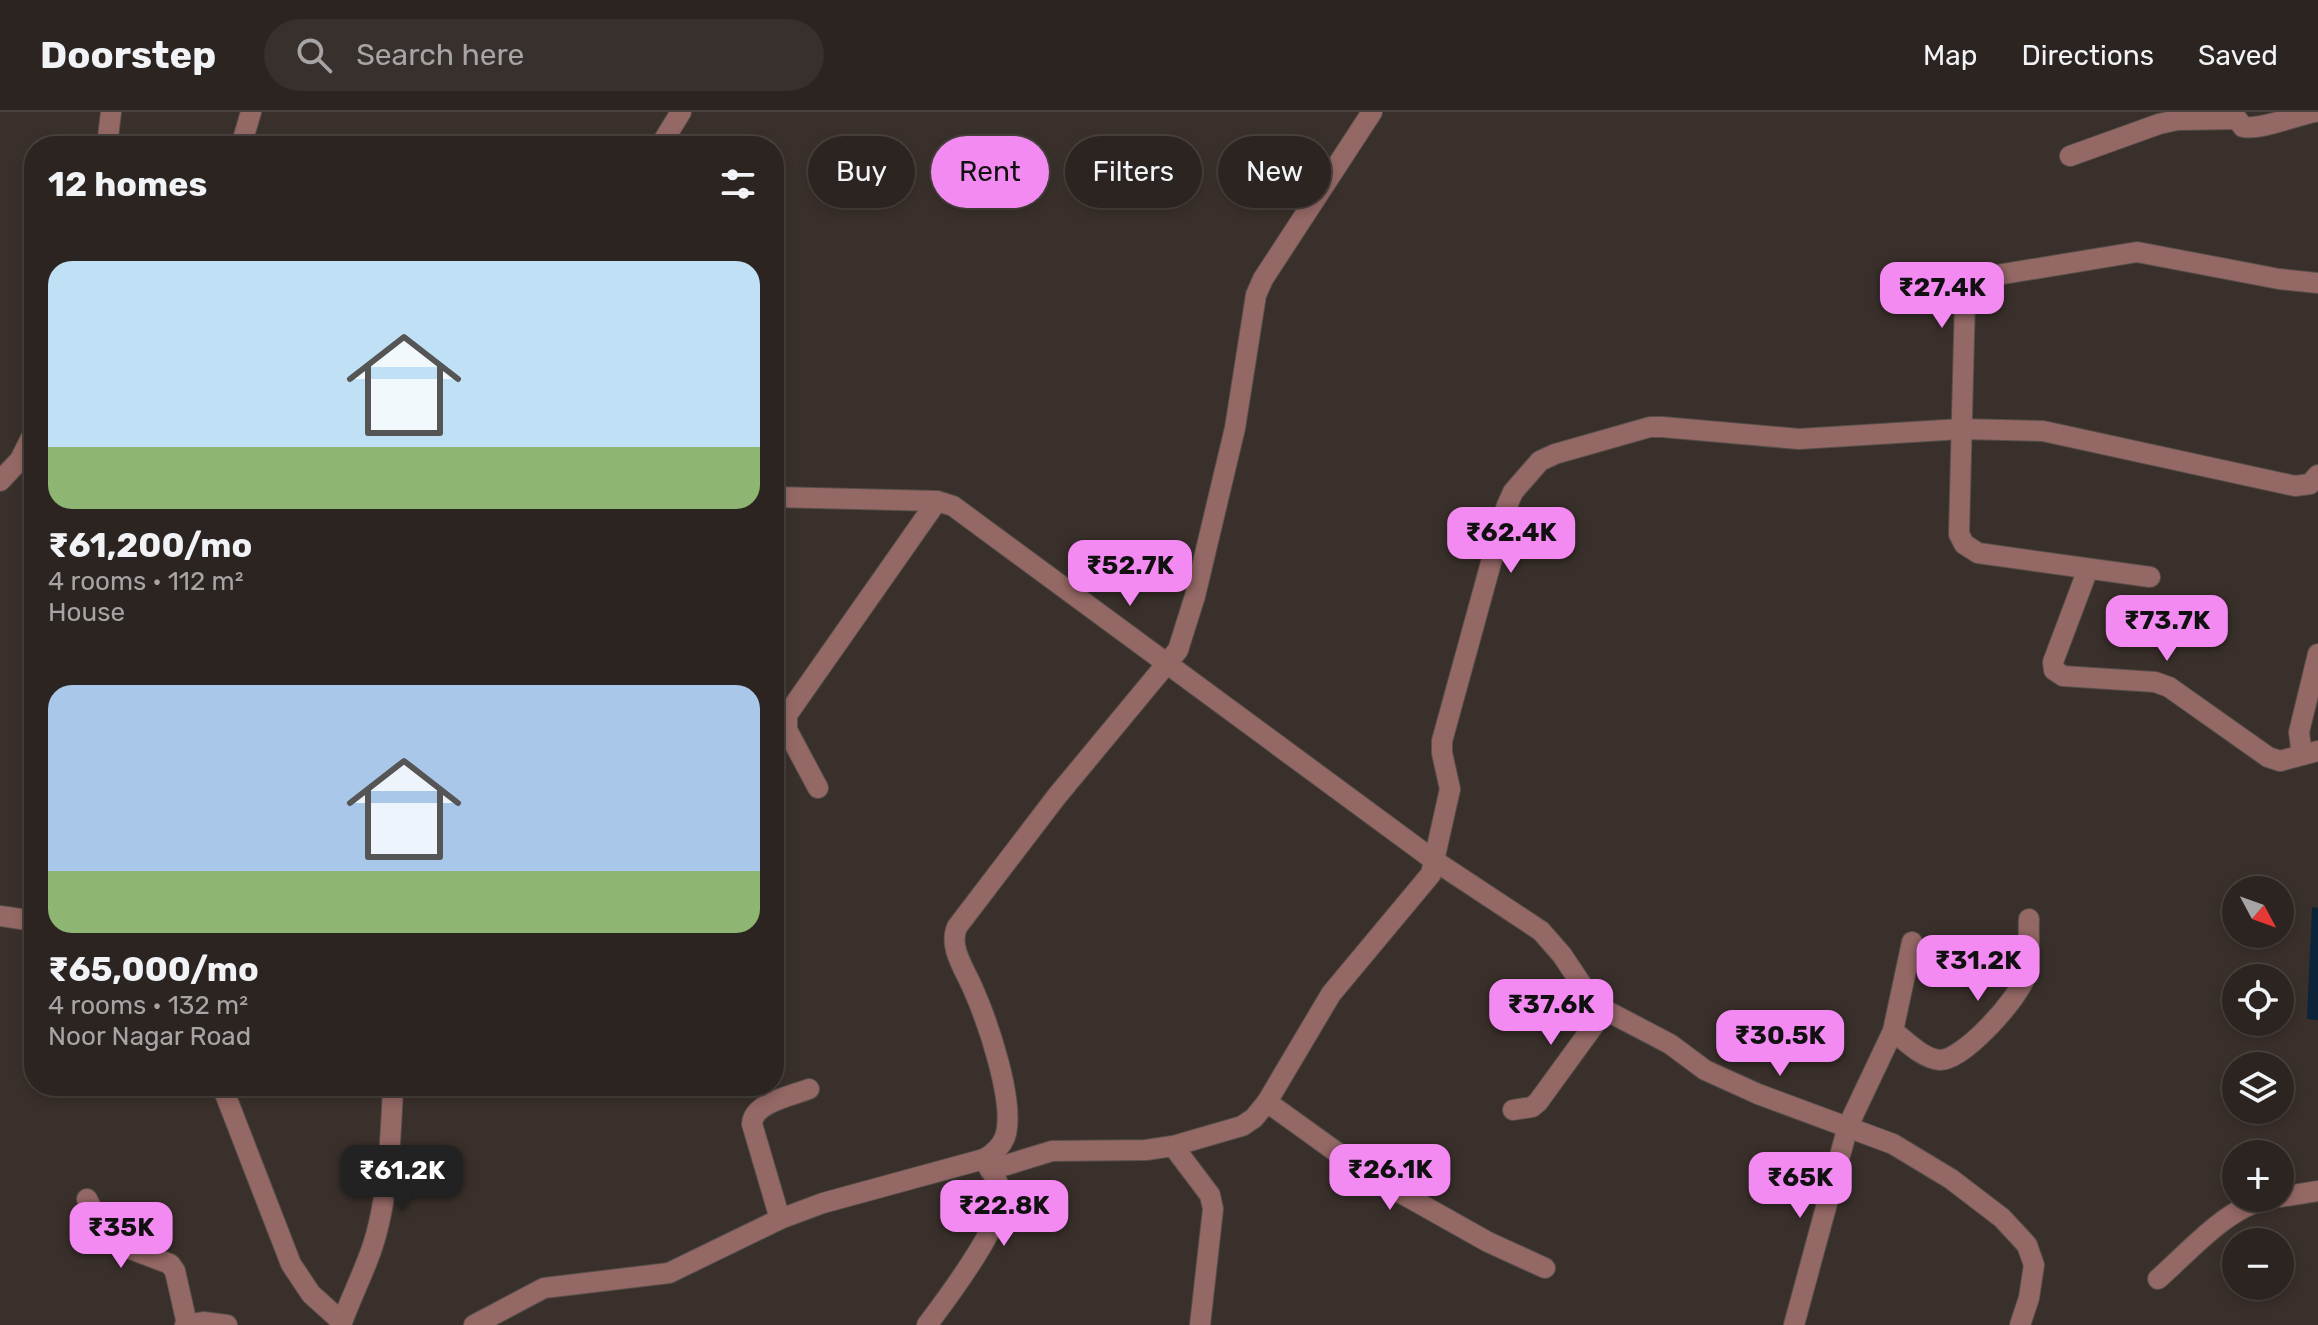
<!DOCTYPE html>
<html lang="en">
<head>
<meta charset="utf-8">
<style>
  :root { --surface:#2c2420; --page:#38302d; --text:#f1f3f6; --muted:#a6a4a5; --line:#48413e; --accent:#f38af2 }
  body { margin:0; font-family:Rubik,sans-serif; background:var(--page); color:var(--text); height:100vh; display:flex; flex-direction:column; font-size:30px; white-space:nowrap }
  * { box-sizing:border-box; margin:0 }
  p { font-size:26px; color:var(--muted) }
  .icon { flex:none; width:44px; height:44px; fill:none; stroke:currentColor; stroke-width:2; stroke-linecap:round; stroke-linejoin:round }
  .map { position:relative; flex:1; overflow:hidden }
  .drawer { position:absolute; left:24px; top:24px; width:760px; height:960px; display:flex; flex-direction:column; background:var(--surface); border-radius:32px; box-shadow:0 4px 12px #0003,0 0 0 2px var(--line) }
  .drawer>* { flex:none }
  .guide { position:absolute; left:808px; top:24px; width:760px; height:72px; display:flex; gap:16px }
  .needle { width:52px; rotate:131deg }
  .controls { position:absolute; left:2222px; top:764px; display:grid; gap:16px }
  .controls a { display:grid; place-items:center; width:72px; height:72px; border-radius:50%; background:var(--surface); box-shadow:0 4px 12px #0003,0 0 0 2px var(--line); font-size:40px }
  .price { position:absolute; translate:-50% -68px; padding:0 18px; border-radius:16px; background:var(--accent); color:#111; font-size:26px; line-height:52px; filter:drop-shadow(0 2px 4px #0008) }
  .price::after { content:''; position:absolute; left:50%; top:48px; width:24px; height:18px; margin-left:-12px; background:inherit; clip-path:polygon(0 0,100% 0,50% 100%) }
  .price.current { background:#222; color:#fff }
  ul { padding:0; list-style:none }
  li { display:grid; align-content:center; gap:16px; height:424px; padding:0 24px }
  li span { display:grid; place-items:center; height:248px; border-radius:24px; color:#555 }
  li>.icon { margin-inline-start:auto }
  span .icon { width:144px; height:144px; fill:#fffc; stroke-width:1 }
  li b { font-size:34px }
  h2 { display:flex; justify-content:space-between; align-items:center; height:96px; padding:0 24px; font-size:34px }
  .tag { padding:0 28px; border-radius:36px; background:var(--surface); box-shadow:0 4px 12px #0003,0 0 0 2px var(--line); font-size:28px; line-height:72px }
  .tag.current { background:var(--accent); color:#111 }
  header { display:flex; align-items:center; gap:48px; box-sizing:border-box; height:112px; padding:0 40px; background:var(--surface); border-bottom:2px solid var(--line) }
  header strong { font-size:38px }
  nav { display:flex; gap:44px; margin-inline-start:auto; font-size:28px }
  .search { width:560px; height:72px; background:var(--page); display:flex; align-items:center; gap:20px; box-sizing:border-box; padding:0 28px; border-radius:44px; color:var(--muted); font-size:30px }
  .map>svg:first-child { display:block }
  .water { fill:#0b2439 }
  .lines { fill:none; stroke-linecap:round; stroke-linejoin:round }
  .minor-casing { stroke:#584f4a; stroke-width:22 }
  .minor { stroke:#946865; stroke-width:20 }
</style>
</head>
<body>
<header>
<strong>Doorstep</strong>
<div class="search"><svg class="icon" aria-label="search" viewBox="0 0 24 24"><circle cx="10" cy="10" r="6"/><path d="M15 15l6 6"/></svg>Search here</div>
<nav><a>Map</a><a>Directions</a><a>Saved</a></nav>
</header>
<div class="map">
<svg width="2318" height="1213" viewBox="0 0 2318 1213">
  <rect width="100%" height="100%" fill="#3a302b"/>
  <polygon class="water" points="2312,795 2318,796 2318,908 2307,907"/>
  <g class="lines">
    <defs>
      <g id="minor">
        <path d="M2232,0l11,15c18,3 51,-11 72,-15"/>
        <polyline points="107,34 111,0"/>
        <polyline points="241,34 251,0"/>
        <polyline points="660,34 681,0"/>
        <polyline points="2070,44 2159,12 2177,8 2236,7"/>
        <polyline points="0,369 20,348 34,320"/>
        <polyline points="774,385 937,389 953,394 1435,749 1541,819 1562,843 1588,882 1605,898 1670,932 1705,958 1758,982 1893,1032 1951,1067 2002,1106 2027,1133 2034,1153 2029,1186 2020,1213"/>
        <polyline points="2088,457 2053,550 2054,558 2063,564 2155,570 2169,575 2268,645 2280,649 2318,639"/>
        <polyline points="2150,465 1978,441 1964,432 1959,422 1965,186 1968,174 1979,166 2137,140 2279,167 2318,171"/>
        <polyline points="2302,643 2299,620 2318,542"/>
        <polyline points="818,676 787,618 787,603 937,389"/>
        <polyline points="0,804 34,809"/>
        <path d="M1893,919c13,10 30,28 47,29 24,0 80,-63 86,-85 5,-17 2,-39 3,-56"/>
        <polyline points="222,974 291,1152 311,1182 342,1210"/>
        <polyline points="1267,990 1367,1062 1488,1130 1545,1156"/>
        <polyline points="1513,998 1532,995 1538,990 1605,898"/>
        <polyline points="1173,1034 1210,1083 1213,1097 1200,1213"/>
        <polyline points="990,1058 1052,1039 1146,1038 1173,1034 1242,1014 1254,1006 1267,990 1331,882 1431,762 1450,677 1442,641 1442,629 1506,396 1513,380 1540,349 1555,342 1650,315 1662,315 1799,327 1961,317 2043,319 2295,374 2310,372 2318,363"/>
        <polyline points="2280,1085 2318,1079"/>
        <polyline points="87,1087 103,1119 112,1130 170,1152 175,1159 187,1212"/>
        <path d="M780,1107l-28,-95c1,-21 39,-28 57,-35"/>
        <path d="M2158,1167c32,-28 72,-76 116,-81"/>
        <polyline points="185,1213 203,1210 227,1213"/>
        <path d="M341,1213c9,-25 21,-49 30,-74 17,-48 20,-115 22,-165"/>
        <path d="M474,1213l70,-37 125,-15 111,-54 43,-16 161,-44c9,-5 17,-12 21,-22 11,-33 -17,-114 -31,-146 -8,-20 -26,-43 -17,-64l100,-131 121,-146 17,-54 40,-168 21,-133 7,-16 109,-167"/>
        <path d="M927,1213c19,-25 72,-96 74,-125 1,-16 -10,-28 -17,-41"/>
        <polyline points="1794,1213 1848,1014 1893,919 1912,830"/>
      </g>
    </defs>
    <use href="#minor" class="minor-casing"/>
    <use href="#minor" class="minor"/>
  </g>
</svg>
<div class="controls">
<a><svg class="needle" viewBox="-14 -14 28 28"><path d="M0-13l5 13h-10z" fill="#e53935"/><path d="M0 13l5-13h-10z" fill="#a6a4a5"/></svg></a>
<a><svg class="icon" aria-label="locate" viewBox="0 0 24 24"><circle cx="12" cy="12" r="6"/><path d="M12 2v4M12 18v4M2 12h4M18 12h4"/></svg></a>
<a><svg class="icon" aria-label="layers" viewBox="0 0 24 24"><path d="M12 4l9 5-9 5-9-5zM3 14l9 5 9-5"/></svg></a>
<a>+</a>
<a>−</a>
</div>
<b class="price" style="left:1942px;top:218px">₹27.4K</b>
<b class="price" style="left:1511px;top:463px">₹62.4K</b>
<b class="price" style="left:1130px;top:496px">₹52.7K</b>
<b class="price" style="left:2167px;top:551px">₹73.7K</b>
<b class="price" style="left:1978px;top:891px">₹31.2K</b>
<b class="price" style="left:1551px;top:935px">₹37.6K</b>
<b class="price" style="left:1780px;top:966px">₹30.5K</b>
<b class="price" style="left:1390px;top:1100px">₹26.1K</b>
<b class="price current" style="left:402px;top:1101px">₹61.2K</b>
<b class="price" style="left:1800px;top:1108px">₹65K</b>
<b class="price" style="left:1004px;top:1136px">₹22.8K</b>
<b class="price" style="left:121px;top:1158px">₹35K</b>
<div class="guide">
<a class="tag">Buy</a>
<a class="tag current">Rent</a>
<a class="tag">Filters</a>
<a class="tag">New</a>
</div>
<section class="drawer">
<h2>12 homes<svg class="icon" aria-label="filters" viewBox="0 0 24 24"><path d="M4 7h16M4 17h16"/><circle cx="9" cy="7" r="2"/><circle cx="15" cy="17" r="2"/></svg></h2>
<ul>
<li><span style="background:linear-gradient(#bfe0f5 75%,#8fb573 0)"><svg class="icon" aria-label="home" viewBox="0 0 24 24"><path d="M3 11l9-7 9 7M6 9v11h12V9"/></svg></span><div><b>₹61,200/mo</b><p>4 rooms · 112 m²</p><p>House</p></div></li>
<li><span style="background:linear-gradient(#a9c7e8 75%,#8fb573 0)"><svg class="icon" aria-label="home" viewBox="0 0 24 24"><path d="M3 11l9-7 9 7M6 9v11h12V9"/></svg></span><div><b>₹65,000/mo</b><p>4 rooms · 132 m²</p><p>Noor Nagar Road</p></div></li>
</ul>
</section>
</div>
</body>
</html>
